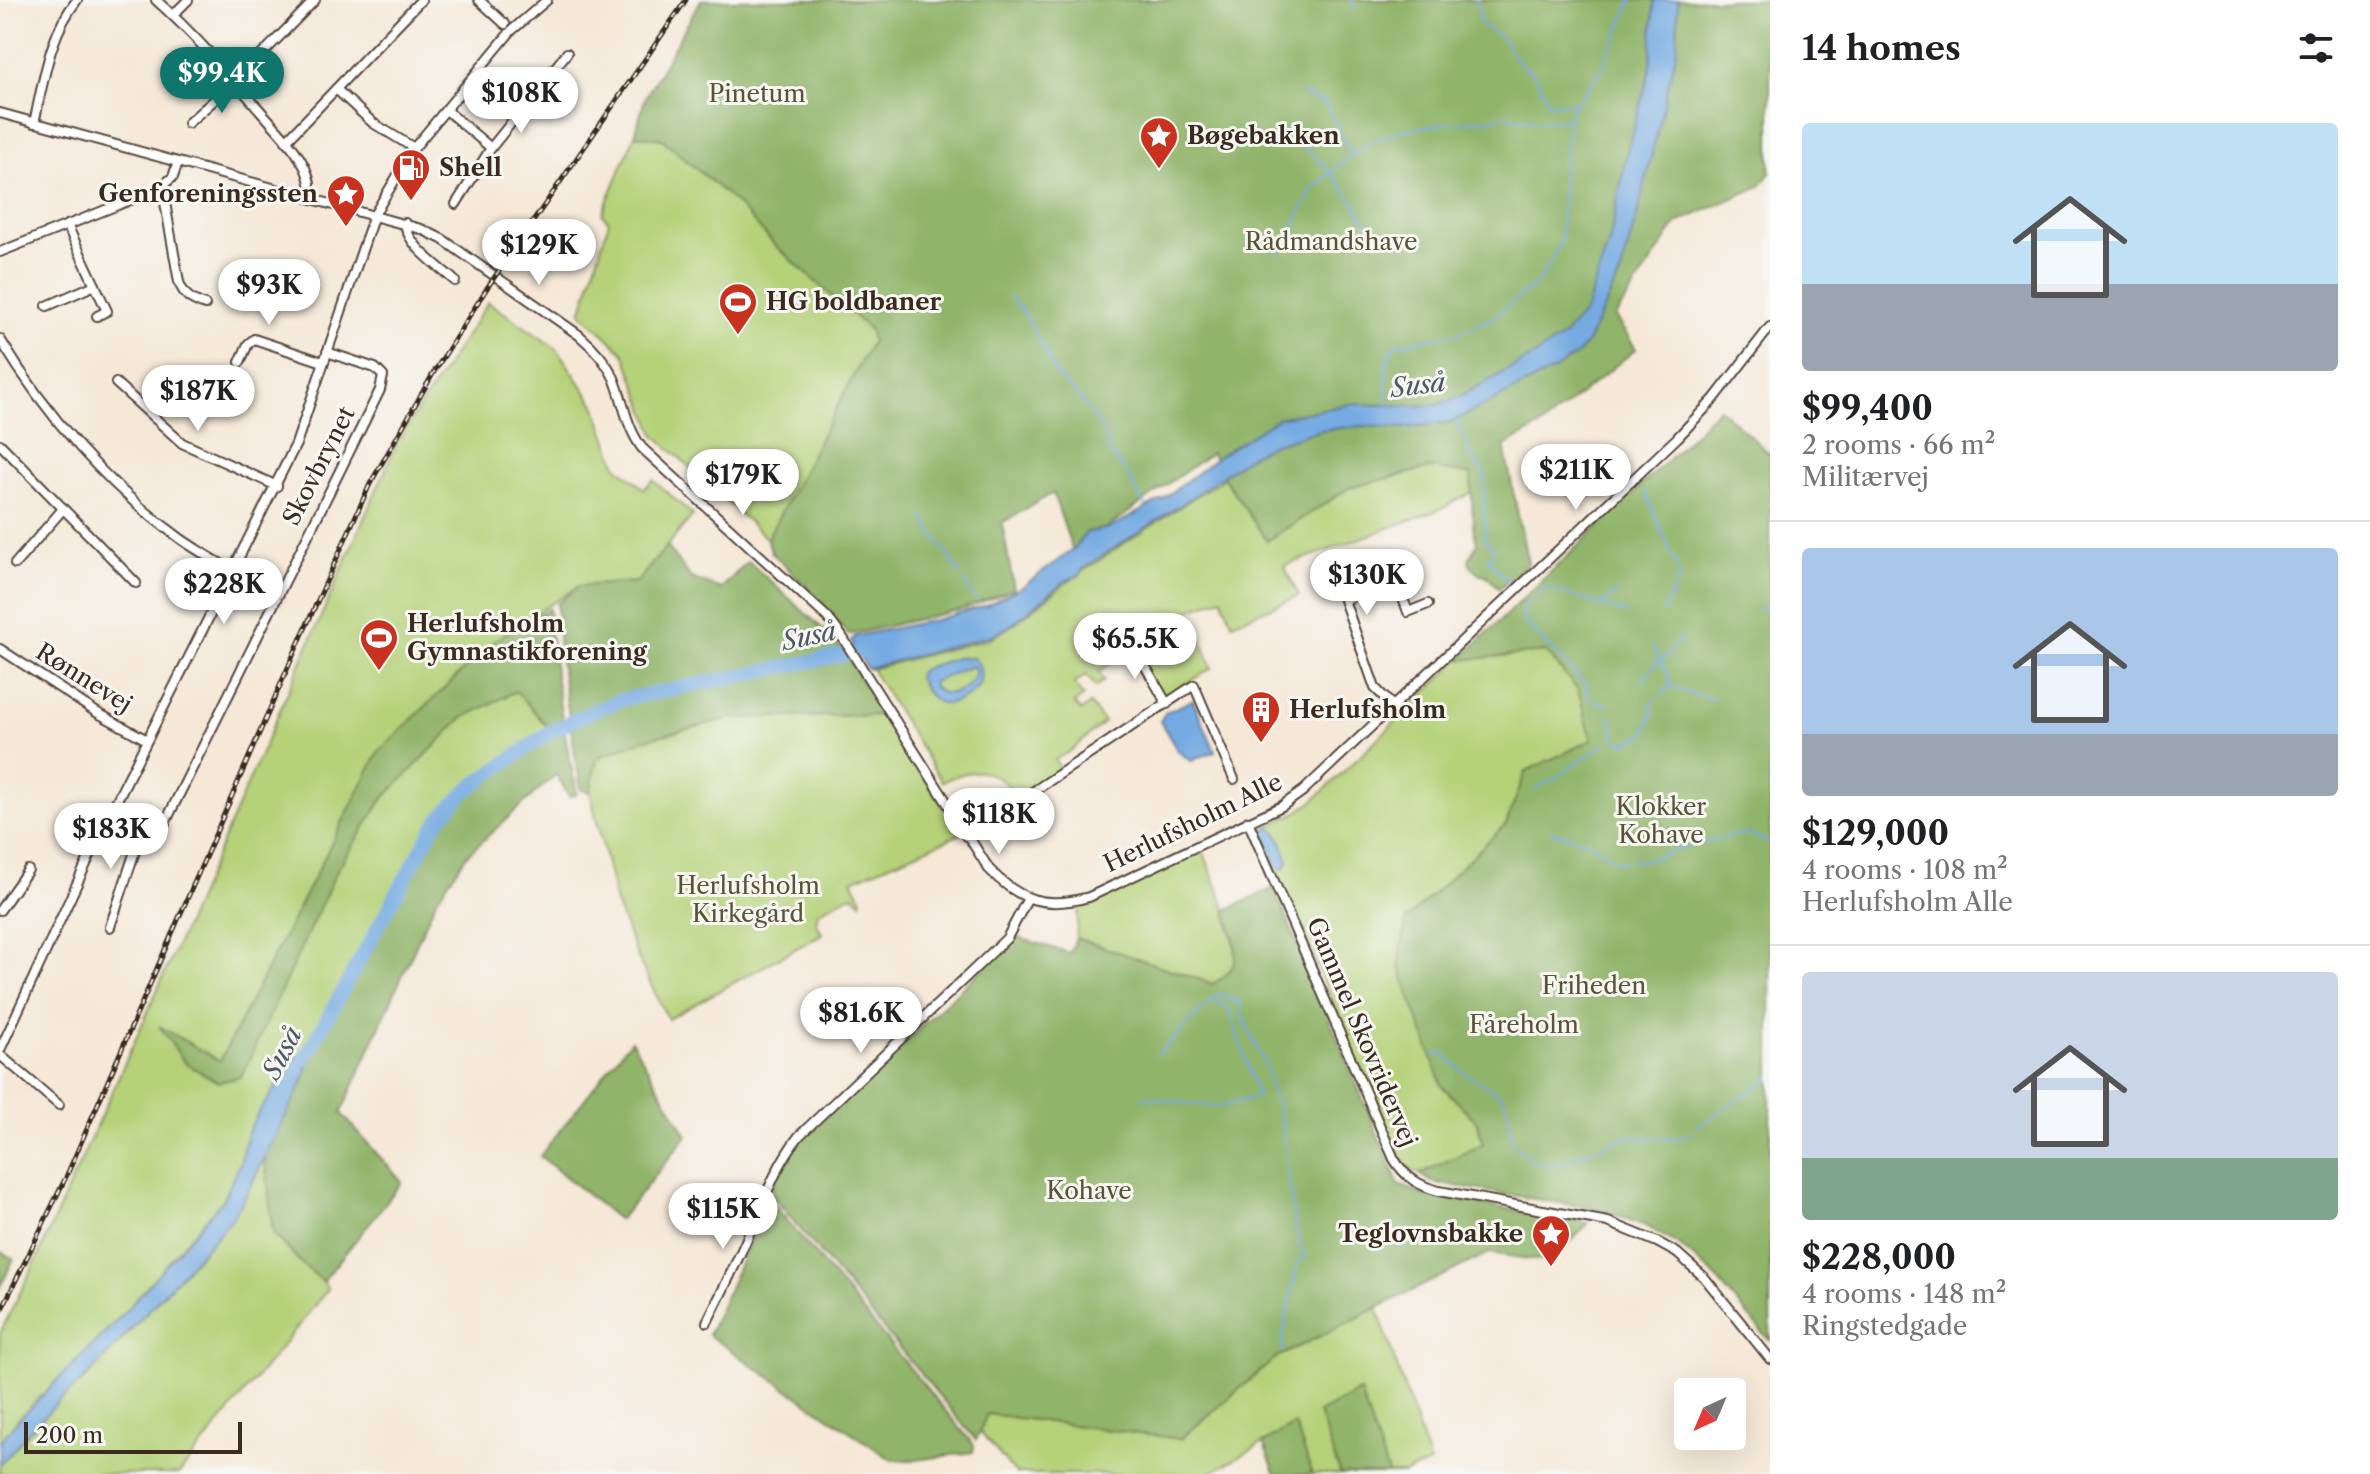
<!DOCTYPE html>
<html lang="en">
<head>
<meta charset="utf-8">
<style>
  :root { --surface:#fff; --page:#f6f6f6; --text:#202124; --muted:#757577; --line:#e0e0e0; --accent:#0f766e }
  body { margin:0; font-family:"Libre Caslon Text",serif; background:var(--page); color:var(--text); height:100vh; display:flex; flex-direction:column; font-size:30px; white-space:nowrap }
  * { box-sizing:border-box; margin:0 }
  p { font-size:26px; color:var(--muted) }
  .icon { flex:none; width:44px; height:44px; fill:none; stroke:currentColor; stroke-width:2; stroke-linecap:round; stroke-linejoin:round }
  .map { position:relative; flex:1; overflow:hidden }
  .side { display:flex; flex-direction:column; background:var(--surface); width:600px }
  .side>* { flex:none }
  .needle { width:52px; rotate:224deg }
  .tools { position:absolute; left:1674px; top:1378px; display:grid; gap:16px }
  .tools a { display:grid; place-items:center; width:72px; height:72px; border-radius:8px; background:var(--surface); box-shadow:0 8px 32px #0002; font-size:40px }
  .scale { position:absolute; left:24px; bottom:20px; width:218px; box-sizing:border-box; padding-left:8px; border:4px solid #3b2a1e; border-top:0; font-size:22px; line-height:28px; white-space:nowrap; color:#3b2a1e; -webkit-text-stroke:6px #f6f6f2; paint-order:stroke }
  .price { position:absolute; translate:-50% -68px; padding:0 18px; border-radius:28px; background:#fff; color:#222; font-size:26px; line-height:52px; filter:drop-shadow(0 2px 4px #0008) }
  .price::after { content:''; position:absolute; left:50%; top:48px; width:24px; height:18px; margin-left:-12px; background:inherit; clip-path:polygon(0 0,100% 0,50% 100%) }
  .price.active { background:var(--accent); color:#fff }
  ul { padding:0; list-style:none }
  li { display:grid; align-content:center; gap:16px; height:424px; padding:0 32px }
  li+li { border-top:2px solid var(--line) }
  li span { display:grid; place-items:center; height:248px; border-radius:8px; color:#555 }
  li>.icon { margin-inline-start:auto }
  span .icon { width:144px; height:144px; fill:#fffc; stroke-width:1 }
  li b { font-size:34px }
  h2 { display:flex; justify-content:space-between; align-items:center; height:96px; padding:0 32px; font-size:34px }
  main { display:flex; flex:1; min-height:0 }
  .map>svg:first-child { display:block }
  .green { fill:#b5d279; stroke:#787e4c; stroke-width:2 }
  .forest { fill:#90b469; stroke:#666f44; stroke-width:2 }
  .water { fill:#74aae2; stroke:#586a80; stroke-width:2; fill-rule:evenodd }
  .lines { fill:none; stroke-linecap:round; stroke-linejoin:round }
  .stream { stroke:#74aae2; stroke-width:2 }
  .river { stroke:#74aae2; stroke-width:14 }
  .minor-casing { stroke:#57463a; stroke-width:12 }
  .minor { stroke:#fff; stroke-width:8 }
  .rail-casing { stroke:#3b2a1e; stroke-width:5 }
  .rail { stroke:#f6f6f2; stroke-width:2; stroke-dasharray:6; stroke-linecap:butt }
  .labels { text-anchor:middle; stroke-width:6; stroke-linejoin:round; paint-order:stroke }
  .park-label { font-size:24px; fill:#5a5435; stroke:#f6f6f2 }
  .poi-label { font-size:24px; font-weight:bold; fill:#3b2a1e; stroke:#f6f6f2; text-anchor:start }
  .street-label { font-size:24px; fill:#3b2a1e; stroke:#f6f6f2 }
  .water-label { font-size:26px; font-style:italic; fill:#4f5763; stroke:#f6f6f2 }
</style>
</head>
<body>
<main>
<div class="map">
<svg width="1770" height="1474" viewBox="0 0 1770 1474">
  <rect width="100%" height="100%" fill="#f6f6f2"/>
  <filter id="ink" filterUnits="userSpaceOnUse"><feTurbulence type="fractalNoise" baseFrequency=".0125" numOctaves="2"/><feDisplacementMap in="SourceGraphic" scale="16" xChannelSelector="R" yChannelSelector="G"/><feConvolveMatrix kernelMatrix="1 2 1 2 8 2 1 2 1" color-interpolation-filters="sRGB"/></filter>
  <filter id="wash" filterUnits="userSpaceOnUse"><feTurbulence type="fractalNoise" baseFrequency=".006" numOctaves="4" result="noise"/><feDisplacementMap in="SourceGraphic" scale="32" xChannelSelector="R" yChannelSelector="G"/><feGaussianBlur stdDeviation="1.8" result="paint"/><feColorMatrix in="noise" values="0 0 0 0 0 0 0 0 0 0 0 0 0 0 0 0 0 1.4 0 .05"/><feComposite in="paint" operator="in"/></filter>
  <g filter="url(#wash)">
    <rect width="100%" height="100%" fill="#f5e8d7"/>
    <g class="green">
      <polygon points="635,135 662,139 736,203 777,247 870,330 872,341 767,539 655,435 624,353 581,313 609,221 602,214"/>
      <polygon points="488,302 557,349 595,405 617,466 644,489 653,480 693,515 637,582 579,586 496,639 379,751 220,1061 161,1028 185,1063 218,1082 338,868 383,799 462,718 516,691 551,731 468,789 439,819 313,1043 286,1067 274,1090 257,1115 244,1146 240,1163 222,1201 123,1314 16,1422 0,1442 0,1333 35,1263 145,1018 398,441"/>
      <path d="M1430,468l41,6 1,18 -31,17 -157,57 15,30 -67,27 -10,-25 -38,14 7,19 6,-2 15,39 -54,33 -30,-50 -29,21 5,8 -8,7 -10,-12 -12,9 9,12 -9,8 7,7 9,-7 14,18 -32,28 -17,10 5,9 -43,27c-23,-29 -44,-30 -75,-14l-71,-113 117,-30c31,-15 53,-38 81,-58 50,-35 103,-69 155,-103l43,63 82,-53z"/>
      <polygon points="1546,652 1578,690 1592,741 1526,771 1507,824 1406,920 1442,1086 1478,1123 1483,1144 1420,1174 1407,1166 1398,1154 1259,832 1260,829 1292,815 1312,802 1459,660"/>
      <polygon points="884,715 961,834 852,880 862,899 861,902 854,895 848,896 818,912 816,921 822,934 668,1019 637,956 616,903 590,792 597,758 642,740 733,718"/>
      <polygon points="1202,848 1226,910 1237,957 1228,976 1212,984 1076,938 1079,907"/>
      <polygon points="265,1156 273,1233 302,1264 323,1281 328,1289 179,1474 0,1474 0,1465 23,1438 58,1402 88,1376 222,1231 245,1197"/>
      <polygon points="1377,1308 1430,1463 1404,1474 1388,1474 1359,1391 1320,1413 1340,1474 1312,1474 1295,1425 1208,1474 1016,1474 979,1431 987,1414 1181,1439 1277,1357"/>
    </g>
    <g class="forest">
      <polygon points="701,0 1770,0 1770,173 1760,186 1677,223 1615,317 1636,349 1541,426 1504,446 1528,564 1499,589 1486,575 1477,573 1470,564 1469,559 1477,544 1473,526 1471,474 1430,468 1349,488 1267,541 1224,478 1211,453 1073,552 1053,493 1002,523 1014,589 963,609 848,635 815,595 772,553 767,539 872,341 870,330 777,247 736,203 662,139 635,135 645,98"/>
      <polygon points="1719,408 1770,454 1770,1341 1712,1273 1679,1245 1646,1226 1602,1210 1432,1182 1420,1174 1483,1144 1478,1123 1442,1086 1399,965 1406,920 1506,824 1526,771 1592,740 1578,690 1546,652 1459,660 1678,450"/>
      <polygon points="667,546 691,578 721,589 748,561 836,641 884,715 733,718 642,740 597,758 590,792 581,790 559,654 557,604 579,586 637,582"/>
      <path d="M549,609c3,63 15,123 28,185l-8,2 -13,-22 -89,81 -31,45 -95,213 61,69 -79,99 -21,-17 -29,-31 -8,-77 40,-79 8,-34 126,-224 29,-30 83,-59 -35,-39 -54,27 -79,81 -45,69 -97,209 -23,5 -33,-19 -26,-37 61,35 159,-310 117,-112z"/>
      <path d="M1274,888l125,297 27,10 163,28 -29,30 -19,8 -52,-8 -212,104 -97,82 -193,-25 -11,26 -205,-246 9,-28 19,-24 217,-205 54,16 6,-15 137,46c35,-20 21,-41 13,-74z"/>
      <polygon points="631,1040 687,1136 619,1220 540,1156"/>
      <polygon points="769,1199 974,1445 973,1452 916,1460 892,1460 708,1335"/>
      <polygon points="0,1252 14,1258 0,1288"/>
      <polygon points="1360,1391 1388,1474 1340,1474 1319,1413"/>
      <polygon points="1295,1424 1312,1474 1276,1474 1263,1443"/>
    </g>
    <g class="water">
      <polygon points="1654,0 1678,0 1677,49 1638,212 1621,273 1587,343 1576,355 1556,369 1452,422 1404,428 1362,426 1321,430 1272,445 1250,456 1181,505 1091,563 1083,569 1080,575 1065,581 1009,627 990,636 867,669 851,641 856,636 935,620 987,605 1022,587 1075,548 1087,532 1110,528 1163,499 1220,455 1278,418 1351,404 1431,406 1453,400 1532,357 1564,336 1586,310 1610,239 1627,151 1650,70"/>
      <path d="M959,657l14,1 6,6c2,8 3,19 -3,25 -7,8 -26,18 -36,14 -10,-3 -17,-17 -22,-25l1,-6 9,-5zM972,666l3,3c0,20 -30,34 -43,16l1,-3z"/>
      <polygon points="1193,700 1215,751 1191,761 1177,750 1160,721 1166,712"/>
      <path d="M1271,827c10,9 15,22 17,35l-4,7 -6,-2 -14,-32v-4z"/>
      <polygon points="313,1043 305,1077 245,1197 231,1220 88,1376 58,1402 23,1438 0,1465 0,1442 16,1422 123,1314 222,1201 240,1164 248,1132 257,1115 274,1090 286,1067"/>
    </g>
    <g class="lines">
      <g class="stream">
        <polyline points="1351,0 1355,9"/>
        <polyline points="1477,0 1481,24 1501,37 1516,59 1537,78 1549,104 1576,103"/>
        <polyline points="1304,94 1325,103 1352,155"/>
        <polyline points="1505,116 1538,122 1567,119"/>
        <polyline points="1458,123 1501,117"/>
        <path d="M1285,130c37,30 59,54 83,95"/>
        <polyline points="1279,254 1313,188 1352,155 1369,143 1404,130 1452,123"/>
        <polyline points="1010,297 1025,314 1058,377 1078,396 1100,425 1112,455 1125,470"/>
        <polyline points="1387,404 1386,364 1394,345 1456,334 1493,318 1540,280 1561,242 1564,163 1570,111 1602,69 1632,0"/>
        <polyline points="1457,421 1467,444 1468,453 1484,472 1485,539 1494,549 1488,559 1509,582"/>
        <polyline points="1128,474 1146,508"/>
        <polyline points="1645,491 1676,565"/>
        <polyline points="922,516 960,574"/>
        <polyline points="964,581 977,600"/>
        <polyline points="1539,593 1546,587 1626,613"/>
        <polyline points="1535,597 1524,605 1522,619 1587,686 1585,691 1595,702 1605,703 1607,707"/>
        <polyline points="1600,605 1618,592"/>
        <polyline points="1758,610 1770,604"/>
        <polyline points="1663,611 1680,578 1678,570"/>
        <polyline points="1653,647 1668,675 1670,686 1662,695"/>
        <polyline points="1673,647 1681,638"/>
        <polyline points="1662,661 1671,651"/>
        <polyline points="1643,680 1659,658"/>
        <polyline points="1670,686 1698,696"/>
        <polyline points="1702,697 1714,699"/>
        <polyline points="1610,716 1616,741 1627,743 1644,735 1653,714 1651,704 1656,698"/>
        <polyline points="1533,790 1563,773 1604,745"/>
        <polyline points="1550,831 1588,842 1617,861 1625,862"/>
        <polyline points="1632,861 1646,860 1692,845 1747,833 1770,843"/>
        <polyline points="1239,1001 1242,1016 1267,1068 1274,1099 1278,1105 1283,1129 1293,1211 1299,1244 1305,1255 1297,1263 1282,1343 1283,1352"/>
        <polyline points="1158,1054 1219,993 1238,1002"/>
        <polyline points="1434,1055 1443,1053 1463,1072 1502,1095 1506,1105 1513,1144 1535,1163 1554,1165 1562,1164 1585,1152 1627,1137 1675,1139 1681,1138 1691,1132"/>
        <polyline points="1142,1097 1219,1107 1258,1096 1229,1009 1214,999"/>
        <polyline points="1697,1127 1770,1078"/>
      </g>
      <polyline class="river" points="304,1060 431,832 439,819 468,789 551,731 593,711 621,700 867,650"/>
    </g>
  </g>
  <g filter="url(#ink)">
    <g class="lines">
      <defs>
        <g id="minor">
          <path d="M156,0c37,33 69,70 102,108 18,21 47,47 52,75"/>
          <polyline points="479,0 505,24"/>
          <polyline points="173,15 188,0"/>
          <polyline points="336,89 373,123 414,148"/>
          <polyline points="446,110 491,148"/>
          <path d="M0,113l421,116 21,10 137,96c14,12 27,26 35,43 10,24 12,49 28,70l185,169 14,18 148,234c30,32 57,40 100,28l193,-91 21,-15 374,-353 37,-39 56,-72"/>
          <path d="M34,123c10,-43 15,-88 43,-123"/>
          <polyline points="188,123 235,82 315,0"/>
          <polyline points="286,141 421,0"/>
          <path d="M160,188l4,9 15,85c5,14 12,18 26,23"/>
          <polyline points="456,204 491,148 567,53"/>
          <path d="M405,223c3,24 33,42 50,58"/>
          <polyline points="67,225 107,311 97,316"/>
          <polyline points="0,252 158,189 173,177 178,162"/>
          <polyline points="47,306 95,285"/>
          <path d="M0,339c46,76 108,148 181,200 17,12 35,22 52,32"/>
          <polyline points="240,362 248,344 254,339 323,362"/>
          <polyline points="116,383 182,443 277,486"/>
          <polyline points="0,444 136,583"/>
          <polyline points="15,564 63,509"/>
          <polyline points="1131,641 1167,704"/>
          <polyline points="0,649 96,712 147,740"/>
          <polyline points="1399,712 1375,688 1344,600 1396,580 1408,612 1428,604"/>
          <path d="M112,810c16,9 34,27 52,15l216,-435 3,-14 -8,-8 -48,-16"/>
          <path d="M1248,821l146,338c11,18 25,27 45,32l169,31 49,20 20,11 27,24 66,82"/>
          <polyline points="966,836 1194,685 1234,779"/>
          <polyline points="0,910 28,870"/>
          <polyline points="110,927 138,842 145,829"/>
          <polyline points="0,1050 100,834 296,444 374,215 414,148 511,31 547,0"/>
          <polyline points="0,1055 59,1105"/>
          <path d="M707,1322c13,-26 26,-52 38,-79 17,-37 29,-75 54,-107l208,-198 21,-40"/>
        </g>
      </defs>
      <use href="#minor" class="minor-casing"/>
      <use href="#minor" class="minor"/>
      <defs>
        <polyline id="rail" points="0,1313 66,1177 296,649 370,484 434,372 487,288 686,0"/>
      </defs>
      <use href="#rail" class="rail-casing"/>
      <use href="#rail" class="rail"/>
    </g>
  </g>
  <defs>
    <symbol id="sight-pin" viewBox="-11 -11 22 30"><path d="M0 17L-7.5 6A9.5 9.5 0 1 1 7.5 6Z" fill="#c8321e" stroke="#f6f6f2"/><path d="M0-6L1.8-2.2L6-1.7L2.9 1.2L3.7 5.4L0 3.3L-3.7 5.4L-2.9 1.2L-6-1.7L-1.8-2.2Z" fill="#fff"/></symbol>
    <symbol id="fuel-pin" viewBox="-11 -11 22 30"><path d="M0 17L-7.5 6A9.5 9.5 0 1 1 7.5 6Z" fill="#c8321e" stroke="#f6f6f2"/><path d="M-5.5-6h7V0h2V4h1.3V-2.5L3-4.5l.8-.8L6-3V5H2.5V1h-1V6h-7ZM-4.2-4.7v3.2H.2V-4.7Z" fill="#fff"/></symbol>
    <symbol id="stadium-pin" viewBox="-11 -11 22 30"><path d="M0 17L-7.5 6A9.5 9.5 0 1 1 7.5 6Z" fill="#c8321e" stroke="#f6f6f2"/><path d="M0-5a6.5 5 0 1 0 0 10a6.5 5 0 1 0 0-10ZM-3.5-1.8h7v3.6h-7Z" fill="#fff"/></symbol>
    <symbol id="building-pin" viewBox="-11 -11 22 30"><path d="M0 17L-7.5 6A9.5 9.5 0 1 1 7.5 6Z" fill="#c8321e" stroke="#f6f6f2"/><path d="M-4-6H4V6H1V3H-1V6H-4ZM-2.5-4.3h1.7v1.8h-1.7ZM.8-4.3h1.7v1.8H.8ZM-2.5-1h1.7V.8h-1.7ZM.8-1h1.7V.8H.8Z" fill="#fff"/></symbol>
  </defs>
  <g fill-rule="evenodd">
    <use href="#sight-pin" x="1137" y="114" width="44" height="60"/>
    <use href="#fuel-pin" x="389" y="146" width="44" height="60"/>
    <use href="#sight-pin" x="324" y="172" width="44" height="60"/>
    <use href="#stadium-pin" x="716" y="280" width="44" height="60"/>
    <use href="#stadium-pin" x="357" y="616" width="44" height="60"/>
    <use href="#building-pin" x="1239" y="688" width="44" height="60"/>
    <use href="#sight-pin" x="1529" y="1212" width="44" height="60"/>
  </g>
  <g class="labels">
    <g class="park-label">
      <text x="757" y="102">Pinetum</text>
      <text x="1331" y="250">Rådmandshave</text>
      <text x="1661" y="815">Klokker<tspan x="1661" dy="28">Kohave</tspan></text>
      <text x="748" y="894">Herlufsholm<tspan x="748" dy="28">Kirkegård</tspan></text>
      <text x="1594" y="994">Friheden</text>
      <text x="1524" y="1033">Fåreholm</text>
      <text x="1089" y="1199">Kohave</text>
    </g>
    <g class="poi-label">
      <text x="1187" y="144">Bøgebakken</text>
      <text x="439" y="176">Shell</text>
      <text x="318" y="202" text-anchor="end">Genforeningssten</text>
      <text x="766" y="310">HG boldbaner</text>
      <text x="407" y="632">Herlufsholm<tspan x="407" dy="28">Gymnastikforening</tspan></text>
      <text x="1289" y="718">Herlufsholm</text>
      <text x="1523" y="1242" text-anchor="end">Teglovnsbakke</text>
    </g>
    <g class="street-label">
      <text transform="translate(319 466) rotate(-63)" y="8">Skovbrynet</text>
      <text transform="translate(84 678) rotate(32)" y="8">Rønnevej</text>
      <text transform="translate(1193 823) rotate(-26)" y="8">Herlufsholm Alle</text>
      <text transform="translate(1362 1032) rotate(67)" y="8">Gammel Skovridervej</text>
    </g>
    <g class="water-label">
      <text transform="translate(1418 385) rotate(-7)" y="9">Suså</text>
      <text transform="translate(809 636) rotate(-12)" y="9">Suså</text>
      <text transform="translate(282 1053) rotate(-63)" y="9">Suså</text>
    </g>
  </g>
</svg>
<div class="tools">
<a><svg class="needle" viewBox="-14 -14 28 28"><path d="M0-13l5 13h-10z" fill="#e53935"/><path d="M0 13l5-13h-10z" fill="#757577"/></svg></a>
</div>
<div class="scale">200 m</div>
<b class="price active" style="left:222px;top:115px">$99.4K</b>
<b class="price" style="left:521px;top:135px">$108K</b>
<b class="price" style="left:539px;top:287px">$129K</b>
<b class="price" style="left:269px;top:327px">$93K</b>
<b class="price" style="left:198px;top:433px">$187K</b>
<b class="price" style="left:1576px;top:512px">$211K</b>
<b class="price" style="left:743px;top:517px">$179K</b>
<b class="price" style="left:1367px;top:617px">$130K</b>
<b class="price" style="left:224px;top:626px">$228K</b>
<b class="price" style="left:1135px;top:681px">$65.5K</b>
<b class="price" style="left:999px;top:856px">$118K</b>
<b class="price" style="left:111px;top:871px">$183K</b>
<b class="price" style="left:861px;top:1055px">$81.6K</b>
<b class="price" style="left:723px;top:1251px">$115K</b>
</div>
<section class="side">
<h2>14 homes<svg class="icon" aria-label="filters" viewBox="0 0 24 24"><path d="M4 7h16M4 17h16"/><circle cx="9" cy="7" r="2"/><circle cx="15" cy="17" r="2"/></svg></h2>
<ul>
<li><span style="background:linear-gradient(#bfe0f5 65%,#9aa5b1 0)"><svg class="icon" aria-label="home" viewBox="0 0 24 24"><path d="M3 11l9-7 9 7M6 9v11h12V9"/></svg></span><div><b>$99,400</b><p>2 rooms · 66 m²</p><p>Militærvej</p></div></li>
<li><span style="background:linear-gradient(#a9c7e8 75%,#9aa5b1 0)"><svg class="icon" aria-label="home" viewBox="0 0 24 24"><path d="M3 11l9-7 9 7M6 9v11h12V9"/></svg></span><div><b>$129,000</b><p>4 rooms · 108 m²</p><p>Herlufsholm Alle</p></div></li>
<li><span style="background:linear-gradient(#c9d6e8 75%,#7fa58c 0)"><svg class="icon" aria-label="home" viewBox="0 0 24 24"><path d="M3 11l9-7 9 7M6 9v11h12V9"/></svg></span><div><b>$228,000</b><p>4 rooms · 148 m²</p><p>Ringstedgade</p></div></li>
</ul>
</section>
</main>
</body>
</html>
